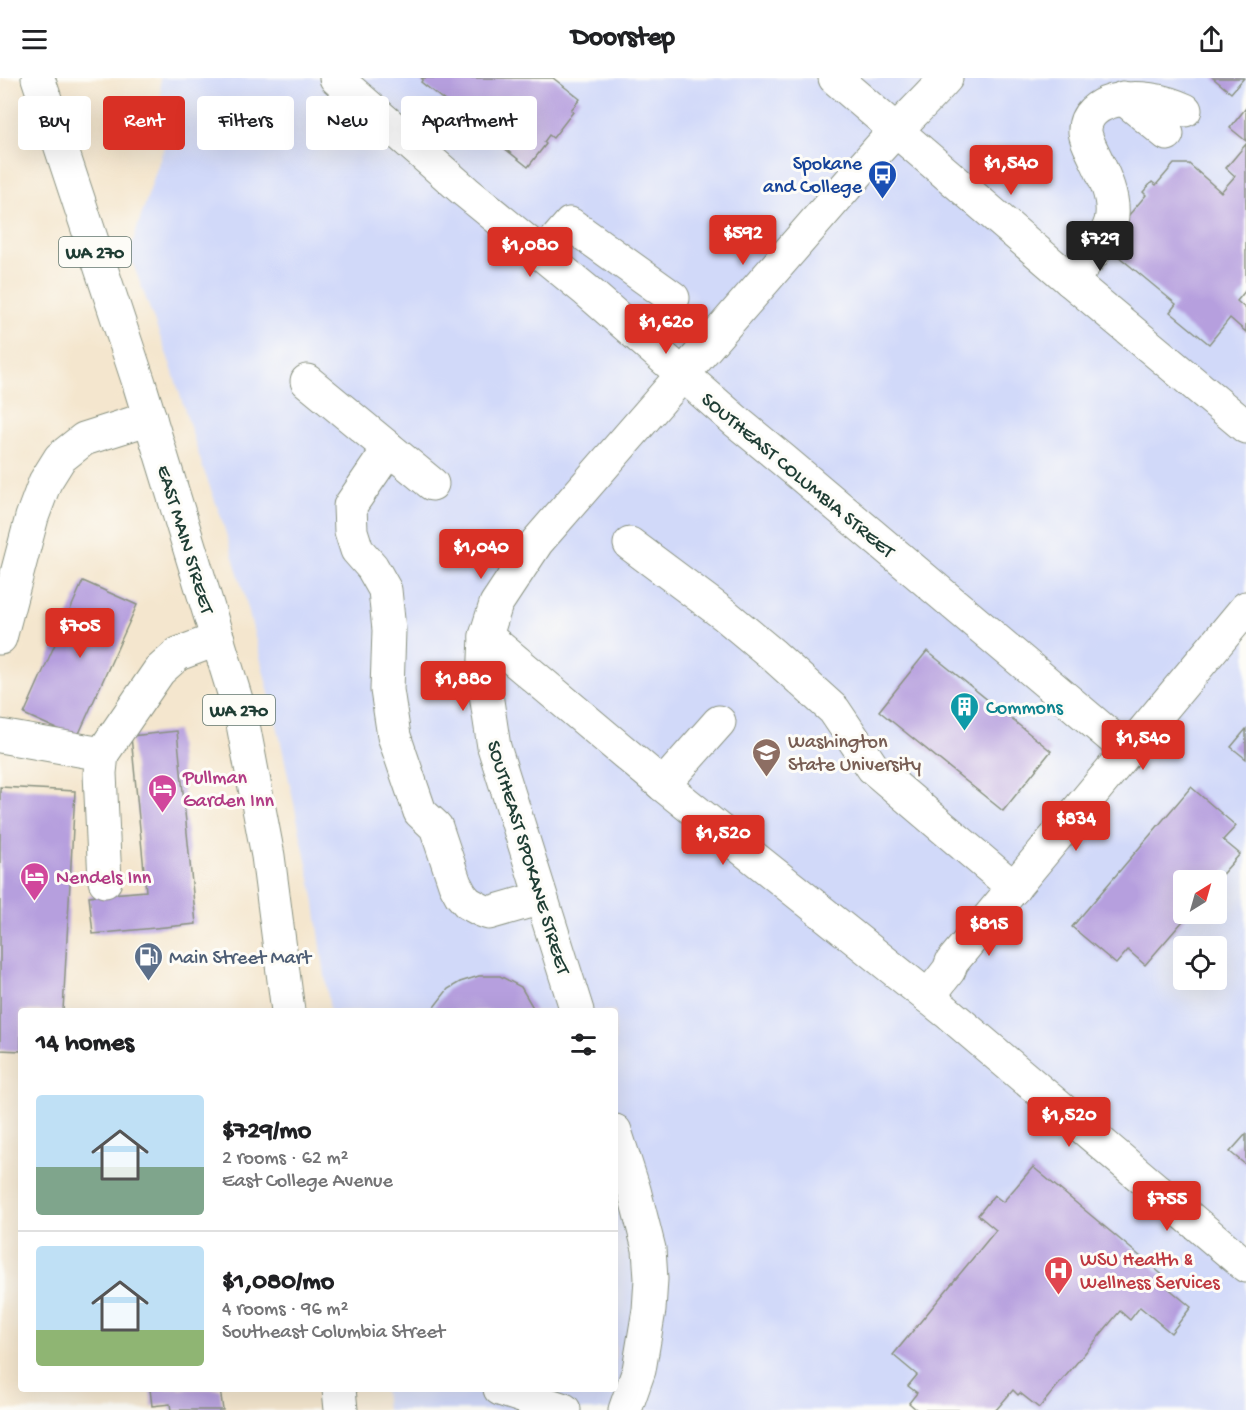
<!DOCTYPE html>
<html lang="en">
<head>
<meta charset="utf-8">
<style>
  :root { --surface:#fff; --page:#f2f2f2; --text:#202124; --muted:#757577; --line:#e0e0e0; --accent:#d93025 }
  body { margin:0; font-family:"Gochi Hand",sans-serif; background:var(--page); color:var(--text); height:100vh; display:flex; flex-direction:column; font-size:22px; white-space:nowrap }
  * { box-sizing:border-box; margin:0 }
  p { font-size:20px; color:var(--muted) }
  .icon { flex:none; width:33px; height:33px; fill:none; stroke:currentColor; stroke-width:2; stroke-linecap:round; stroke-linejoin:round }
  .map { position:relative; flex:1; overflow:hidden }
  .details { position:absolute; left:18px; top:930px; width:600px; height:384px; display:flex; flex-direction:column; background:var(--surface); border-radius:6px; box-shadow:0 6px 24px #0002 }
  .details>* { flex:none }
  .guide { position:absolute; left:18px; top:18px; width:600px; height:54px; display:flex; gap:12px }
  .needle { width:39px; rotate:37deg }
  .buttons { position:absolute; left:1173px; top:792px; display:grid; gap:12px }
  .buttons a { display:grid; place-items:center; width:54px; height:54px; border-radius:6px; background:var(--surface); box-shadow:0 6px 24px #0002; font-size:30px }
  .price { position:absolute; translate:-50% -51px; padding:0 14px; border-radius:6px; background:var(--accent); color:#fff; font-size:20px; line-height:39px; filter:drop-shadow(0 2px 3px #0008) }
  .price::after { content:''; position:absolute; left:50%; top:36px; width:18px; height:14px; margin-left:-9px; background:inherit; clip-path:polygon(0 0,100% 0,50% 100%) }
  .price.selected { background:#222; color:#fff }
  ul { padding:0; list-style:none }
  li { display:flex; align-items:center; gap:18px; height:150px; padding:0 18px }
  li+li { border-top:2px solid var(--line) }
  li span { display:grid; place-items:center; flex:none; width:168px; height:120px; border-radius:6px; color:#555 }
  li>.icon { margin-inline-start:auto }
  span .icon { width:72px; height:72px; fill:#fffc; stroke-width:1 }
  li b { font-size:26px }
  h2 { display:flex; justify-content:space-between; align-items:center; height:72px; padding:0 18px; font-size:26px }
  .pill { padding:0 21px; border-radius:6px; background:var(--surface); box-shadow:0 6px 24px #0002; font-size:21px; line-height:54px }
  .pill.selected { background:var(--accent); color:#fff }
  header { display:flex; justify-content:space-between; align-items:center; height:78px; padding:0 18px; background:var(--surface); font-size:27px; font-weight:700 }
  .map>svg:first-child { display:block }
  .built { fill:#d1d9f9; fill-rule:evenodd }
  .building { fill:#b69fde }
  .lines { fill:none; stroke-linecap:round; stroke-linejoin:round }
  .minor-casing { stroke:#8a9281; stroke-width:35 }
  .major-casing { stroke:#8a9281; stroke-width:35 }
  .minor { stroke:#fff; stroke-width:33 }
  .major { stroke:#fff; stroke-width:33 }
  .labels { text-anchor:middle; stroke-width:6; stroke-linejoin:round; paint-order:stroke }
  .shield { fill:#fdfcf7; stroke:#62766e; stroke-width:1.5 }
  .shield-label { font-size:18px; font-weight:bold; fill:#1f3d34 }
  .transit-label { font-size:20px; fill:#164399; stroke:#fdfcf7; text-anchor:end }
  .street-label { font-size:20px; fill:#1f3d34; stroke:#fdfcf7 }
  .culture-label { font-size:20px; fill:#0d838f; stroke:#fdfcf7; text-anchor:start }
  .education-label { font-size:20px; fill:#785e54; stroke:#fdfcf7; text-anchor:start }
  .hotel-label { font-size:20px; fill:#b23c85; stroke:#fdfcf7; text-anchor:start }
  .service-label { font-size:20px; fill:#4e5e75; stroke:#fdfcf7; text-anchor:start }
  .health-label { font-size:20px; fill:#be3a42; stroke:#fdfcf7; text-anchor:start }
</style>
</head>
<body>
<header><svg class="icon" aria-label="menu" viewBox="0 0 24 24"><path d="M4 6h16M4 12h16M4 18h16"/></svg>Doorstep<svg class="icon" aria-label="share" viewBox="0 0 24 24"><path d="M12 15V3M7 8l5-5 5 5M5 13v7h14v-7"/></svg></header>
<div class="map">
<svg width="1246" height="1332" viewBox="0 0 1246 1332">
  <rect width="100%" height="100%" fill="#fdfcf7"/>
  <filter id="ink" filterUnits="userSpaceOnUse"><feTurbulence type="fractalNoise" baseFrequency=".0167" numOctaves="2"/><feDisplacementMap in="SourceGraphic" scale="12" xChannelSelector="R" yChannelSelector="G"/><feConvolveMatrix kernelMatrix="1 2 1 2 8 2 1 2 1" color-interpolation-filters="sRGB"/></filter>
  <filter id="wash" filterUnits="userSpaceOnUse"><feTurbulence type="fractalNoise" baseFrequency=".008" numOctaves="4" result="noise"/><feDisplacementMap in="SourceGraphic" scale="24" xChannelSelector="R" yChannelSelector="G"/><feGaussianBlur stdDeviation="1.35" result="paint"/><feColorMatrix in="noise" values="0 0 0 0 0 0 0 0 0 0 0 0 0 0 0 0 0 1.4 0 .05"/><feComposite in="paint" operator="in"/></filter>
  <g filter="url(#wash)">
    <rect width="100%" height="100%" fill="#f4e6ce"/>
    <path class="built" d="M160,0h1086v1332h-860l-2,-21h231v-378h-285l-16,-114 -36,-168 -33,-132 -24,-80 -18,-49 -32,-102 -42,-113 35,-106zM1184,802h32v34h-32zM1184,868h32v34h-32z"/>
    <g id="blocks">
      <g class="building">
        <polygon points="421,0 553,0 580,21 571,32 573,34 553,60 549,57 544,64 546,66 528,89 421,4 423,1"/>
        <polygon points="1213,0 1244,0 1231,15"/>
        <polygon points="1246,30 1246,63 1230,50"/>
        <polygon points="1246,66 1246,212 1237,223 1246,231 1246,254 1230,240 1209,266 1170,234 1176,226 1112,173 1111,158 1146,117 1143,114 1152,104 1156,107 1174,86 1189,86 1221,114 1235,98 1226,90"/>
        <polygon points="83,503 137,527 77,660 24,636"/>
        <polygon points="927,573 1051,673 1003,733 879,633"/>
        <polygon points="1246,651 1246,681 1231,669"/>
        <polygon points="177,653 196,846 93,856 89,818 146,813 131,658"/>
        <polygon points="0,709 75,713 63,933 21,933 21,973 0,972"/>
        <polygon points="1191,709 1236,748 1223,762 1240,776 1217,802 1184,802 1184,836 1189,836 1145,887 1128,872 1116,886 1072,849"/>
        <polygon points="479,898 500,898 521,909 535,933 431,933 448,911 460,904"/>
        <polygon points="1246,1056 1246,1087 1230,1074"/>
        <polygon points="1033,1089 1165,1199 1161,1204 1191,1229 1171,1255 1140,1229 1130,1242 1120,1233 1039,1330 1020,1315 1018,1317 1013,1312 996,1332 917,1332 909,1325 917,1315 908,1308 917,1297 893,1277 996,1152 978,1137 994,1117 1003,1124"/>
        <polygon points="150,1311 220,1311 223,1332 171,1332 170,1326 152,1328"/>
      </g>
    </g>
  </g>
  <g filter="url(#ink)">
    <use href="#blocks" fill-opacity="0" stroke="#8a9281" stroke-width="1.5"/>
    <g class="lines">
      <defs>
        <g id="minor">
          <polyline points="336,0 466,114 587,213 737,344 782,381 1109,657 1128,672"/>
          <polyline points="835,0 1070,202 1246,349"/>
          <polyline points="1123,20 1167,56"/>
          <polyline points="543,177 570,146 673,220"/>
          <path d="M1070,202c14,-16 41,-44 42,-65 2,-21 -10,-43 -19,-62 -3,-6 -7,-14 -8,-21 -1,-17 13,-27 28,-31 24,-6 51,-1 72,9"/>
          <polyline points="307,303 432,406"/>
          <polyline points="389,371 350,428 351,453 357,472 372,489 385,512 389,552 387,612 394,658 420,734 436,749 455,806 461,817 468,825 481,832 489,835 541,820"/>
          <polyline points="630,466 725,537 773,577 834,632 873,690 1014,810"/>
          <polyline points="486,558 663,707 947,934 1246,1188"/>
          <polyline points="0,560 32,439 45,404 60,380 84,361 150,340"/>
          <polyline points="0,658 102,676 159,593 178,576 218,561"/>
          <polyline points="102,676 100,695 105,803"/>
          <polyline points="663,707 719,644"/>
          <polyline points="928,919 949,892 952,884 1246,530"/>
          <path d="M577,933l-83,-264 -10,-66 2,-45 10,-32 41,-62 340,-391c22,-25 47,-48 69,-73"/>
          <polyline points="615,1053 634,1112 649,1171 651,1201 649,1232 639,1292 625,1332"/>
        </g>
        <g id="major">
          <polyline points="38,0 139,305 242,641 268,778 288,933"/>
          <polyline points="339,1311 341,1332"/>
          <polyline points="500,1311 564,1332"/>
        </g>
      </defs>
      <use href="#minor" class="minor-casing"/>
      <use href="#major" class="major-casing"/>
      <use href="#minor" class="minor"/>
      <use href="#major" class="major"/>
    </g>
  </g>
  <defs>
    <symbol id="bus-pin" viewBox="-11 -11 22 30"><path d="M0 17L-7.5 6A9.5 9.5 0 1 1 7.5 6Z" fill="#1a4fb4" stroke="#fdfcf7"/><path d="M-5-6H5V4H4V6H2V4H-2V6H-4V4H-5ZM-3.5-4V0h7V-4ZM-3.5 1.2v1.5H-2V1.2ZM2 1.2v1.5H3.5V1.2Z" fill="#fff"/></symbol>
    <symbol id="building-pin" viewBox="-11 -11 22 30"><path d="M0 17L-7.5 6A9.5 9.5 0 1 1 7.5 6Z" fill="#0f9aa8" stroke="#fdfcf7"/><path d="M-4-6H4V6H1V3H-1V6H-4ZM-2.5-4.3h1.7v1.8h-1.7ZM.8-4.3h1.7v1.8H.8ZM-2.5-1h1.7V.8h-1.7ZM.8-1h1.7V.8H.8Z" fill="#fff"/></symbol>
    <symbol id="university-pin" viewBox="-11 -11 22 30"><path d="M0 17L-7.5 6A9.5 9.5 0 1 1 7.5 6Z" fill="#8d6e63" stroke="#fdfcf7"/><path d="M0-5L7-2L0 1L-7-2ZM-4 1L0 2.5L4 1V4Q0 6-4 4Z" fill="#fff"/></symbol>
    <symbol id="hotel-pin" viewBox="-11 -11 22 30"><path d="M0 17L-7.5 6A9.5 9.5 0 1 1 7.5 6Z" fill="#d1479c" stroke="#fdfcf7"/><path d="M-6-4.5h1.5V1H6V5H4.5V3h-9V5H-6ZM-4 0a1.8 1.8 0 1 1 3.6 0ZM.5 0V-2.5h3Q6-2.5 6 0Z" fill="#fff"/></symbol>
    <symbol id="fuel-pin" viewBox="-11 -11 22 30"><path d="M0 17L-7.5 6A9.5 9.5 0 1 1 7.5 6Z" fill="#5c6f8a" stroke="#fdfcf7"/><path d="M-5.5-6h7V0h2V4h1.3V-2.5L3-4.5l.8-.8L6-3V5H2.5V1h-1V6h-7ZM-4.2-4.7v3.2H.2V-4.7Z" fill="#fff"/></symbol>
    <symbol id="hospital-pin" viewBox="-11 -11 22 30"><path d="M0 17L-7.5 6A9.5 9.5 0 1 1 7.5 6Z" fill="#e0444e" stroke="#fdfcf7"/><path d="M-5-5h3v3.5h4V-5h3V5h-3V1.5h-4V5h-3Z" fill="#fff"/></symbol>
  </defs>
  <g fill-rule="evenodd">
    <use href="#bus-pin" x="866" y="80" width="33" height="45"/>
    <use href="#building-pin" x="948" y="612" width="33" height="45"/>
    <use href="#university-pin" x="750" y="658" width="33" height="45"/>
    <use href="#hotel-pin" x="146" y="694" width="33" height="45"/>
    <use href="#hotel-pin" x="18" y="782" width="33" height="45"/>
    <use href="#fuel-pin" x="132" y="862" width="33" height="45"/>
    <use href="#hospital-pin" x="1042" y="1176" width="33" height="45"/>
  </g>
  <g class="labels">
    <g class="shield">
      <rect x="59" y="159" width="72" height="30" rx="4.5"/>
      <rect x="203" y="617" width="72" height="30" rx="4.5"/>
    </g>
    <g class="shield-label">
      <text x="95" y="180">WA 270</text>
      <text x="239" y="638">WA 270</text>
    </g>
    <g class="transit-label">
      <text x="862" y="91">Spokane<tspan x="862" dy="23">and College</tspan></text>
    </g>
    <g class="street-label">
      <text transform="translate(799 396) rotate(40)" y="7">SOUTHEAST COLUMBIA STREET</text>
      <text transform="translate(187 461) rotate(73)" y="7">EAST MAIN STREET</text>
      <text transform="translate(530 779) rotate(73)" y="7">SOUTHEAST SPOKANE STREET</text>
    </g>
    <g class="culture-label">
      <text x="986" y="635">Commons</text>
    </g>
    <g class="education-label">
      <text x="788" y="669">Washington<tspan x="788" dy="23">State University</tspan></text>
    </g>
    <g class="hotel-label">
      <text x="183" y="705">Pullman<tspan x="183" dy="23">Garden Inn</tspan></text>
      <text x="56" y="805">Nendels Inn</text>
    </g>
    <g class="service-label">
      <text x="169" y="885">Main Street Mart</text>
    </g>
    <g class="health-label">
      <text x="1080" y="1187">WSU Health &amp;<tspan x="1080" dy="23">Wellness Services</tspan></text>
    </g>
  </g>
</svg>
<div class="buttons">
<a><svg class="needle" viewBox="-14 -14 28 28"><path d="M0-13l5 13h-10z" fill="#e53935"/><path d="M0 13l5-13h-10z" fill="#757577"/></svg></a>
<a><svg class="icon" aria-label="locate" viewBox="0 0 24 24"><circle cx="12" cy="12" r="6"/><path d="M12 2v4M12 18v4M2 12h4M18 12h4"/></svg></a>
</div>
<b class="price" style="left:1011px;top:118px">$1,540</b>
<b class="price" style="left:743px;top:188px">$592</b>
<b class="price selected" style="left:1100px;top:194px">$729</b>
<b class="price" style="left:530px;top:200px">$1,080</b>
<b class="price" style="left:666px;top:277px">$1,620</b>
<b class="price" style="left:481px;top:502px">$1,040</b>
<b class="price" style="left:80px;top:581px">$705</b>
<b class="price" style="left:463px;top:634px">$1,880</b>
<b class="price" style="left:1143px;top:693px">$1,540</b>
<b class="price" style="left:1076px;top:774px">$834</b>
<b class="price" style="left:723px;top:788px">$1,520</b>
<b class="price" style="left:989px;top:879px">$815</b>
<b class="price" style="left:1069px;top:1070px">$1,520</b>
<b class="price" style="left:1167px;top:1154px">$755</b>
<div class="guide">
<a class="pill">Buy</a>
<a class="pill selected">Rent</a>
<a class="pill">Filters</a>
<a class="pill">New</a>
<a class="pill">Apartment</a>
</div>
<section class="details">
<h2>14 homes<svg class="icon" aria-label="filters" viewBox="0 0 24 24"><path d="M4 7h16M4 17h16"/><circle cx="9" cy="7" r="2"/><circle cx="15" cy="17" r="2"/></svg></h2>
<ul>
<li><span style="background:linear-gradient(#bfe0f5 60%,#7fa58c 0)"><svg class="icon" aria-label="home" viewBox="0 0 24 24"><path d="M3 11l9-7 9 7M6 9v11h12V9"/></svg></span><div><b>$729/mo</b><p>2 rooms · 62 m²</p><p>East College Avenue</p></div></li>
<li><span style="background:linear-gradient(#bfe0f5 70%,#8fb573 0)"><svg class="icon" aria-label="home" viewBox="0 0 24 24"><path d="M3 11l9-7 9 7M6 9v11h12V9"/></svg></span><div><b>$1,080/mo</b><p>4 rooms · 96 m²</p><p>Southeast Columbia Street</p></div></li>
</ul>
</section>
</div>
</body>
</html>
